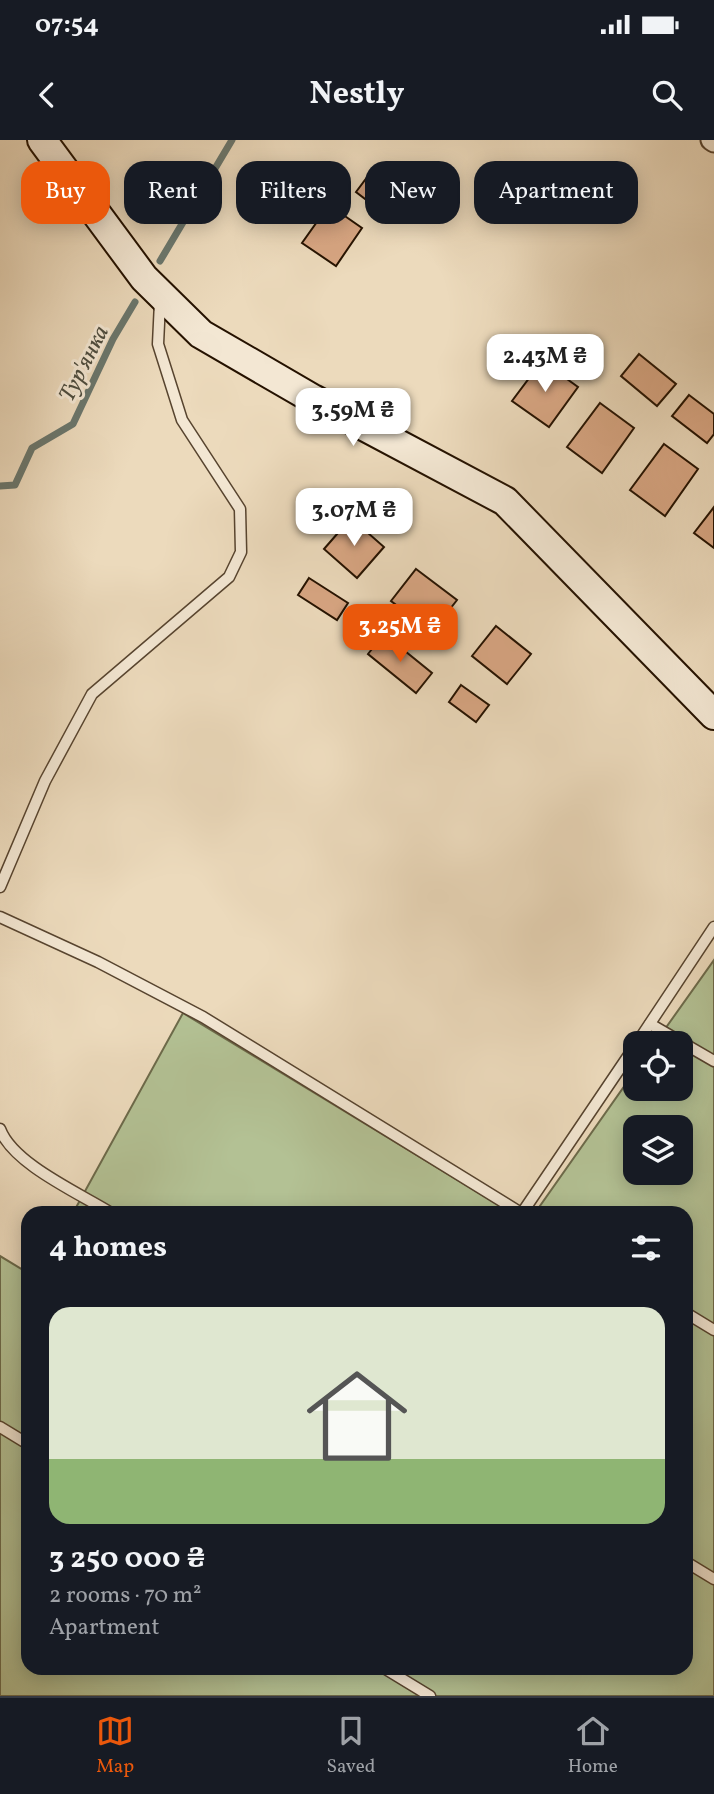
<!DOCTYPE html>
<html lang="en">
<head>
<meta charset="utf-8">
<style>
  :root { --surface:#171b24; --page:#20242c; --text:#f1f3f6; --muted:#9ea1a6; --line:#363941; --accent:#ea580c }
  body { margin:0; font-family:Vollkorn,serif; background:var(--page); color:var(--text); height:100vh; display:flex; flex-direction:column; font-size:26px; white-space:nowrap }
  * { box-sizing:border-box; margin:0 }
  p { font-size:23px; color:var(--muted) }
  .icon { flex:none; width:38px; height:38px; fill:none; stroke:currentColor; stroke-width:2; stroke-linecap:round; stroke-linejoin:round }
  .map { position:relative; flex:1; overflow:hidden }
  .sheet { position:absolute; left:21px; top:1066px; width:672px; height:469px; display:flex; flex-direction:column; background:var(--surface); border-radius:21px; box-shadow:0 4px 18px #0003 }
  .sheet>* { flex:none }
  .top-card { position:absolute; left:21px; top:21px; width:672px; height:63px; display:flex; gap:14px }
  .controls { position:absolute; left:623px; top:891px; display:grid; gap:14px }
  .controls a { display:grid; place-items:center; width:70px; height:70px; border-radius:14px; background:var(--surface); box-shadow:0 4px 18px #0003; font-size:35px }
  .price { position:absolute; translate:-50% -60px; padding:0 16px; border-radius:14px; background:#fff; color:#222; font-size:23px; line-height:46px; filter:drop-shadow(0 2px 4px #0008) }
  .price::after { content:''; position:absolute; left:50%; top:42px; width:21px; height:16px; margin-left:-10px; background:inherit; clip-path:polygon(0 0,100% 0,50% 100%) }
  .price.current { background:var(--accent); color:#fff }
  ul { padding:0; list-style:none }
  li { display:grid; align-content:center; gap:14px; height:371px; padding:0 28px }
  li span { display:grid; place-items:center; height:217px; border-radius:21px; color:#555 }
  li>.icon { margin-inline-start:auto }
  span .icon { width:126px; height:126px; fill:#fffc; stroke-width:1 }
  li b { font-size:30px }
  h2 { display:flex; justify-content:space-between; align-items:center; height:84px; padding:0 28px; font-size:30px }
  .chip { padding:0 24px; border-radius:21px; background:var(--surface); box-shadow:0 4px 18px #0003; font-size:24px; line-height:63px }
  .chip.current { background:var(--accent); color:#fff }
  .status { display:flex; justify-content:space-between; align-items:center; height:49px; padding:0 35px; background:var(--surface); direction:ltr }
  .status svg { height:19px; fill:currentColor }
  header { display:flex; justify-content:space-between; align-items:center; height:91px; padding:0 28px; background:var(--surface); font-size:32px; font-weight:700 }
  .tabs { display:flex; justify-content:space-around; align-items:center; height:98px; border-top:2px solid var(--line); background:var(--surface); font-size:19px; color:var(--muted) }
  .tabs a { display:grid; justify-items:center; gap:4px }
  .tabs .current { color:var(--accent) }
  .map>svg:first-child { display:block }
  .green { fill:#b3c194; stroke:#6c6a4a; stroke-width:2; fill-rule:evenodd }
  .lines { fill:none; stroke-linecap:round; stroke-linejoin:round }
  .stream { stroke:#6b776d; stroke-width:7 }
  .building { fill:#d8a683; stroke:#251200; stroke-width:2 }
  .lane-casing { stroke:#57442f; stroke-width:13 }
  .street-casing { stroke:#57442f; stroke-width:23 }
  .secondary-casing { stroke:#251200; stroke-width:32 }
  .lane { stroke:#f3e7d3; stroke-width:10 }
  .street { stroke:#f3e7d3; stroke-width:19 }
  .secondary { stroke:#f3e7d3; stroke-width:28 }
  .labels { text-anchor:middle; stroke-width:6; stroke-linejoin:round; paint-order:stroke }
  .water-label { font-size:23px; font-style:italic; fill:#4e4d3f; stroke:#f3e7d3 }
</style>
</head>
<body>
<div class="status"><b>07:54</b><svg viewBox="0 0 49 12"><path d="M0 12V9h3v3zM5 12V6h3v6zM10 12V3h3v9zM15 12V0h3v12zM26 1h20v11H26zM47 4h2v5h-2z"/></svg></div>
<header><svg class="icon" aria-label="back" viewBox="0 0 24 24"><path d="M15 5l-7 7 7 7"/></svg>Nestly<svg class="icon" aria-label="search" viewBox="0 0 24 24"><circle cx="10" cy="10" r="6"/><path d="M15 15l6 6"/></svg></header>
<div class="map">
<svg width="714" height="1556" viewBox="0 0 714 1556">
  <rect width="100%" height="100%" fill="#ecdabc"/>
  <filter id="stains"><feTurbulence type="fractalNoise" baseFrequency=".00286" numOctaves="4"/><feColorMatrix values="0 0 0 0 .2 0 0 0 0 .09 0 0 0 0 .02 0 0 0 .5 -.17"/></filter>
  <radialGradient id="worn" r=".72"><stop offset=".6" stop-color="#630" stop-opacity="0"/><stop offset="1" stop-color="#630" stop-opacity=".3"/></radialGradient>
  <g class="green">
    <path d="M714,820v736h-714v-440l28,17v395h658v-455h-151l100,-142v17h46v-45h-26zM635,987h46v45h-46z"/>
    <polygon points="183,873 512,1073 73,1073"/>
  </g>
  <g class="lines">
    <g class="stream">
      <polyline points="160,121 232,0"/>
      <polyline points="0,346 15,345 32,308 73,284 113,199 135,162"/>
    </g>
  </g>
  <g class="building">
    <polygon points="374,28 408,55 390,78 356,52"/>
    <polygon points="329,65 362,88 336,126 302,103"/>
    <polygon points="639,214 676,244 657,266 621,236"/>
    <polygon points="542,221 578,247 549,287 512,261"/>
    <polygon points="689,255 714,274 714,294 707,303 672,276"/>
    <polygon points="600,263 634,288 602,333 567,307"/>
    <polygon points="664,304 698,329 665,376 630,350"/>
    <polygon points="714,367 714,408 694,393"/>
    <polygon points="351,378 384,407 357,438 324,409"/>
    <polygon points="416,429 457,460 432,492 391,461"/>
    <polygon points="309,438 348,463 337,480 298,455"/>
    <polygon points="496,486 531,514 507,544 472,516"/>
    <polygon points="384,494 432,533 416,553 368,514"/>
    <polygon points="461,545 489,565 476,582 449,562"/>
  </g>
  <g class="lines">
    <defs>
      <g id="lane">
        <polyline points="0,747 45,641 92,554 229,437 241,412 240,369 182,280 158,204 160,162"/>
        <polyline points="0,777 98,822 203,877 521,1073"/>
        <polyline points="650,884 714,921"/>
        <polyline points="637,903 714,787"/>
        <path d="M0,989c13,35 79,64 111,84"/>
        <polyline points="522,1073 635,906"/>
        <polyline points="686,1173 714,1190"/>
        <polyline points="0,1287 28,1304"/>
        <polyline points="686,1422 714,1439"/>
        <polyline points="384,1528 430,1556"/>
      </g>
      <polyline id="street" points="711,0 714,2"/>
      <polyline id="secondary" points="42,0 144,138 201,194 313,259 505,361 714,575"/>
    </defs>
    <use href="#lane" class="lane-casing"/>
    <use href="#street" class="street-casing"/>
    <use href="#secondary" class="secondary-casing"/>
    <use href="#lane" class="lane"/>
    <use href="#street" class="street"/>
    <use href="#secondary" class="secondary"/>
  </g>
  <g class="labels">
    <g class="water-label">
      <text transform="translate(83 223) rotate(-63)" y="8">Тур'янка</text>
    </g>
  </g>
  <rect width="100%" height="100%" filter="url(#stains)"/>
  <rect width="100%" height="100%" fill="url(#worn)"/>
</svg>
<div class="controls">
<a><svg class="icon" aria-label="locate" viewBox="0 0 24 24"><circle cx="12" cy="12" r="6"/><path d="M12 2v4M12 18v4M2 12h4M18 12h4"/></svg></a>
<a><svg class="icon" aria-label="layers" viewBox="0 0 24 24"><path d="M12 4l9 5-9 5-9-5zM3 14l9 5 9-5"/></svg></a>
</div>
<b class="price" style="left:545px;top:254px">2.43M ₴</b>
<b class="price" style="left:353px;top:308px">3.59M ₴</b>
<b class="price" style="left:354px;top:408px">3.07M ₴</b>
<b class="price current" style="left:400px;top:524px">3.25M ₴</b>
<div class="top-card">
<a class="chip current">Buy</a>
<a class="chip">Rent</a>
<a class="chip">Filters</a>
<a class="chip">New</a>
<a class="chip">Apartment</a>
</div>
<section class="sheet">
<h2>4 homes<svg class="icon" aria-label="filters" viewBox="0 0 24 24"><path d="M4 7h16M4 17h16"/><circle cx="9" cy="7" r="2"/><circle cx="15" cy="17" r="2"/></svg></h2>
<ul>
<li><span style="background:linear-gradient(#dfe7d0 70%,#8fb573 0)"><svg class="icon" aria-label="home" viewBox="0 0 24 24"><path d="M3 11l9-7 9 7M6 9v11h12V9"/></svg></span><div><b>3 250 000 ₴</b><p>2 rooms · 70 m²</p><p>Apartment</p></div></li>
</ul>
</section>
</div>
<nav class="tabs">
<a class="current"><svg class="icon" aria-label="map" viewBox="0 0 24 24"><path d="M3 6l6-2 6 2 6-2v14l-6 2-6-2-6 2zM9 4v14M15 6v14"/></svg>Map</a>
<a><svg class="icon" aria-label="saved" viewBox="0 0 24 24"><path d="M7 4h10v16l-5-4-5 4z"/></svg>Saved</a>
<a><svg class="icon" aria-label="home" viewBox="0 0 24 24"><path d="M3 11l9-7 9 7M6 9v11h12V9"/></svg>Home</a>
</nav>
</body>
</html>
